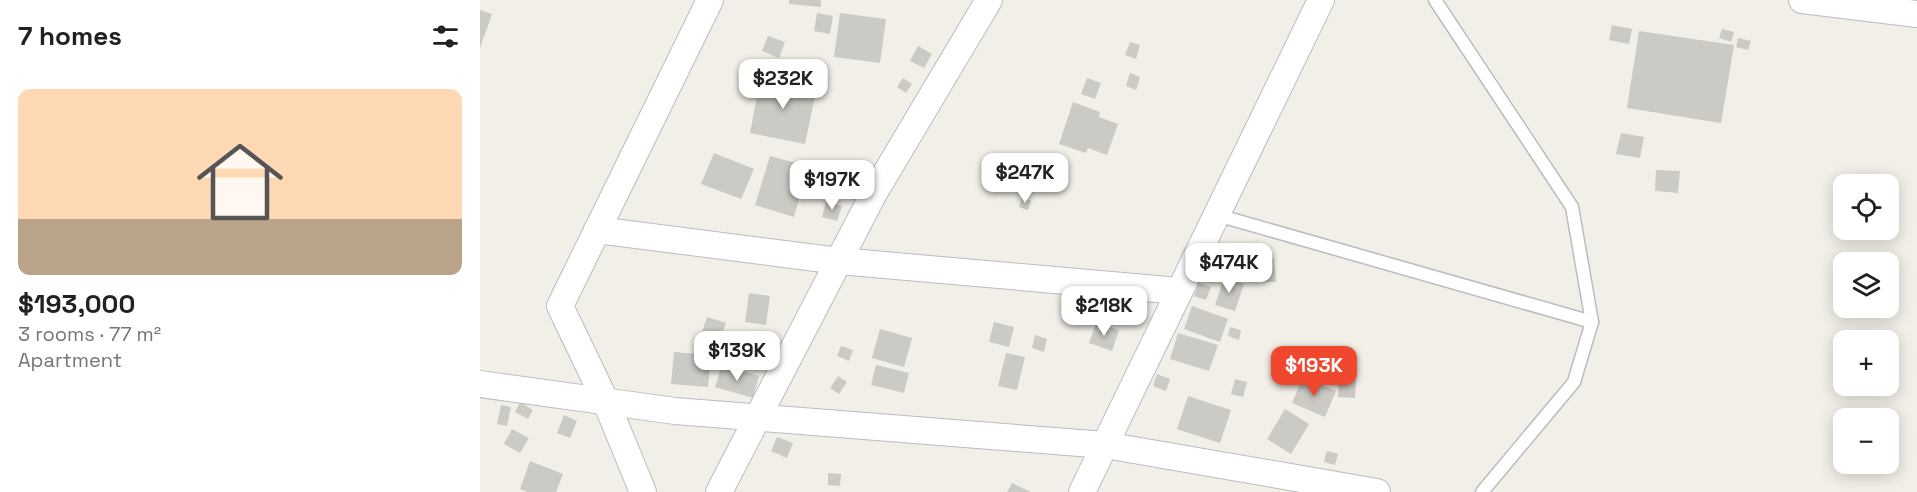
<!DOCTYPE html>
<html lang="en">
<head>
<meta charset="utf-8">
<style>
  :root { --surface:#fff; --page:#f2f2f2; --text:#202124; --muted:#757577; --accent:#ef482e }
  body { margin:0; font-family:"Space Grotesk",sans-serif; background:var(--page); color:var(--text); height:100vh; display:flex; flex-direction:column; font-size:22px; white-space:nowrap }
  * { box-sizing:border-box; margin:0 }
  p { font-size:20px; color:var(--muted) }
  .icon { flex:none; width:33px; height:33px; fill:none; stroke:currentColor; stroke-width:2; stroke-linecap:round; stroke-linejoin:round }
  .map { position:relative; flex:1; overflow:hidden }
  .drawer { display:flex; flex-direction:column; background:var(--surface); width:480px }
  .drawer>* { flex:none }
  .controls { position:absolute; left:1353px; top:174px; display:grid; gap:12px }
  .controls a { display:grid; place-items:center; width:66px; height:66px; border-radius:12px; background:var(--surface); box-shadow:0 3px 15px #0003; font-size:30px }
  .price { position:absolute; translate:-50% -51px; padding:0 14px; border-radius:12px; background:#fff; color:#222; font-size:20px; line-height:39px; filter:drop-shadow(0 2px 3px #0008) }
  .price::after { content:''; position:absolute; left:50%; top:36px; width:18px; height:14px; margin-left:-9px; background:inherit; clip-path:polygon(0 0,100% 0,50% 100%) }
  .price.selected { background:var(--accent); color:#fff }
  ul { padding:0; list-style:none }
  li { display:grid; align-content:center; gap:12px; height:318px; padding:0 18px }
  li span { display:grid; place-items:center; height:186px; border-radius:12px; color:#555 }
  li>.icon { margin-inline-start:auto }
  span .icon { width:108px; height:108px; fill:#fffc; stroke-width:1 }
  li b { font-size:26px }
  h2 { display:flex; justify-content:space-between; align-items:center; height:72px; padding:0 18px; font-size:26px }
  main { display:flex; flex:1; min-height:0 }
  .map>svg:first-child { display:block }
  .building { fill:#cccac4 }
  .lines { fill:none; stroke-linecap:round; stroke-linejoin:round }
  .lane-casing { stroke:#b9bcc0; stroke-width:15 }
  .street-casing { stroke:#b9bcc0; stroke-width:28 }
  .lane { stroke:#fff; stroke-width:12 }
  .street { stroke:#fff; stroke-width:26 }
</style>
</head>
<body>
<main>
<section class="drawer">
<h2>7 homes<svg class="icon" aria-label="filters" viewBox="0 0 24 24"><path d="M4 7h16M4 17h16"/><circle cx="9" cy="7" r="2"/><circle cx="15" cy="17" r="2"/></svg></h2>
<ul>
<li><span style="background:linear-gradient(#ffd9b3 70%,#b9a48a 0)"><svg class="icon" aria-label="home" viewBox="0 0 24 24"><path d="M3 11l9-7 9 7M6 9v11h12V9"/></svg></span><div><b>$193,000</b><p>3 rooms · 77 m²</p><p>Apartment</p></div></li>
</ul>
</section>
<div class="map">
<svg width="1437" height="492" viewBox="0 0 1437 492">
  <rect width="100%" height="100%" fill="#f1efe7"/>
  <g class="building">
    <polygon points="309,0 341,0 341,7 309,4"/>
    <polygon points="0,10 12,14 0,48"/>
    <polygon points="337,13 353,16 350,34 334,31"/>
    <polygon points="360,13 406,19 400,63 354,57"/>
    <polygon points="1132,25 1152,29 1149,44 1129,40"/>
    <polygon points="1242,29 1254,32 1251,42 1239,38"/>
    <polygon points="1159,31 1254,45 1241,123 1147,108"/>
    <polygon points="288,36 305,42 299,58 282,51"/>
    <polygon points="1258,38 1271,41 1268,50 1256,47"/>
    <polygon points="650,42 660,45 656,59 645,55"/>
    <polygon points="438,46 452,54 444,68 430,61"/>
    <polygon points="650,73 660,77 656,90 646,86"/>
    <polygon points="281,76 337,87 325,144 270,133"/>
    <polygon points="423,78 432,84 426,93 417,87"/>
    <polygon points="607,78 621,83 615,99 601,94"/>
    <polygon points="593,102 620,112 619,117 638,124 627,155 608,148 606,153 579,144"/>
    <polygon points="1141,133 1164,137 1160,158 1136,154"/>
    <polygon points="234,153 274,169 261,199 221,184"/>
    <polygon points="290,156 320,164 315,184 323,186 314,217 275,205"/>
    <polygon points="350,166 364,170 361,181 346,177"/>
    <polygon points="1176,170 1200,171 1198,193 1175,191"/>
    <polygon points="542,197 551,201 548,210 539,207"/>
    <polygon points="346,202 362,206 357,221 342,217"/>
    <polygon points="794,258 796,282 778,282 777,259"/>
    <polygon points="744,278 764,284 755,311 735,305"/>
    <polygon points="719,283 731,287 726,300 714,296"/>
    <polygon points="269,293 290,296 286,325 265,322"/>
    <polygon points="712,306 748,319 740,342 704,329"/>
    <polygon points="227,317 246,323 239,341 221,335"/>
    <polygon points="514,322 534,327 529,347 509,342"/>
    <polygon points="616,323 639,330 632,351 609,343"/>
    <polygon points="750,327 761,330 759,340 748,336"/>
    <polygon points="400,329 432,338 424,367 392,358"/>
    <polygon points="698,333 738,345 729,371 690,359"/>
    <polygon points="555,335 567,339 564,352 552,348"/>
    <polygon points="361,346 373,350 369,361 357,356"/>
    <polygon points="260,347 279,353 276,363 257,357"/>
    <polygon points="194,352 231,355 228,387 191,384"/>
    <polygon points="526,353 545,357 537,390 518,386"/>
    <polygon points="796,353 812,357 807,375 791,371"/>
    <polygon points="242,365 279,376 273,398 235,387"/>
    <polygon points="396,365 429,373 424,393 391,385"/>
    <polygon points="677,374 690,379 686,391 673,386"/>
    <polygon points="358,376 367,382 359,394 350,388"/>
    <polygon points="823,377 856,391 845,417 812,403"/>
    <polygon points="755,379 767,382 763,397 751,394"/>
    <polygon points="859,379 876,379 875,398 858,397"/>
    <polygon points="708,396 751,410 740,443 697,429"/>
    <polygon points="40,402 53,410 48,419 35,412"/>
    <polygon points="21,405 31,407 27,426 17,424"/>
    <polygon points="805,409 829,424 811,454 787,439"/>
    <polygon points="84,415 97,421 90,438 77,433"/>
    <polygon points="32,429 49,438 40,453 24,444"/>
    <polygon points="297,437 313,443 307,458 291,451"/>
    <polygon points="847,451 858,454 855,465 844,462"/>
    <polygon points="50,461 83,474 76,492 47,492 40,489"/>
    <polygon points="348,473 361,474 360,486 348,485"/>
    <polygon points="532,483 551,492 527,492"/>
  </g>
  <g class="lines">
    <defs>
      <g id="lane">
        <polyline points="955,0 1092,207 1112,322 1094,382 1002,492"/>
        <polyline points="737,215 1112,322"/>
      </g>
      <g id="street">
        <polyline points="1322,0 1437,14"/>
        <polyline points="117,230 359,261 699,291"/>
        <polyline points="0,384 195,411 625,445 897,492"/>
        <polyline points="163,492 126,402 80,306 230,0"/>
        <polyline points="239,492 394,193 509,0"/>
        <polyline points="602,492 841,0"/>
      </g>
    </defs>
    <use href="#lane" class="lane-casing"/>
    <use href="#street" class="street-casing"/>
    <use href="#lane" class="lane"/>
    <use href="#street" class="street"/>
  </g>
</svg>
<div class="controls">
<a><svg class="icon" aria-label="locate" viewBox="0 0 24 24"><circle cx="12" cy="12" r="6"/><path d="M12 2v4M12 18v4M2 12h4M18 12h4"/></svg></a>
<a><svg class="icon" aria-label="layers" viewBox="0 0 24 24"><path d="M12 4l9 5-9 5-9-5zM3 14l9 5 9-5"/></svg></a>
<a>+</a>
<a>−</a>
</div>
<b class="price" style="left:303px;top:110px">$232K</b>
<b class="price" style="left:545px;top:204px">$247K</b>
<b class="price" style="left:352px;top:211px">$197K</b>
<b class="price" style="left:749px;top:294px">$474K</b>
<b class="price" style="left:624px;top:337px">$218K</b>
<b class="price" style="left:257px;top:382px">$139K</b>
<b class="price selected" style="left:834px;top:397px">$193K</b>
</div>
</main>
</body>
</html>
